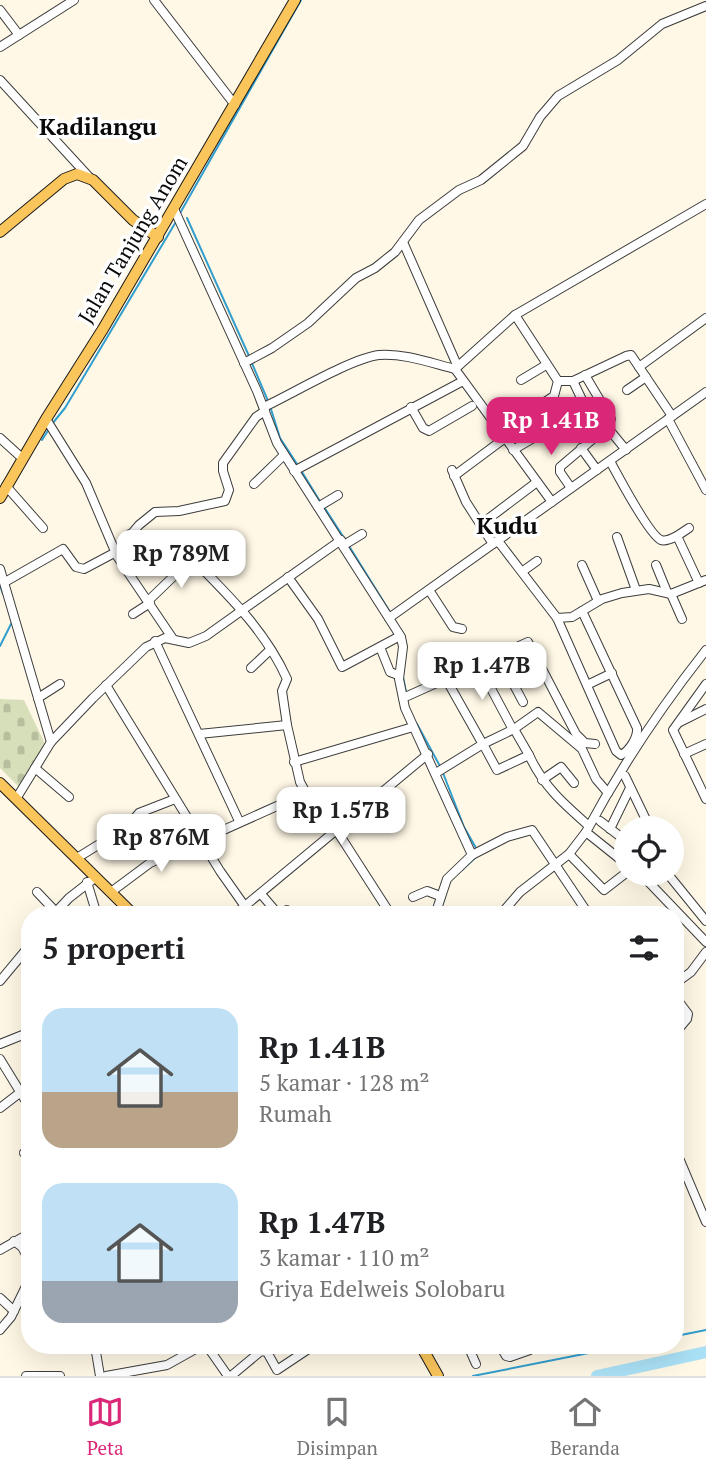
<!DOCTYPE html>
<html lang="id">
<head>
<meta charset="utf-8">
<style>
  :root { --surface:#fff; --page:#f6f6f6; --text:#202124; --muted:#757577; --line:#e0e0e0; --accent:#db2777 }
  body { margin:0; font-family:"PT Serif",serif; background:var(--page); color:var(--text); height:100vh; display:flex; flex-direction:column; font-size:26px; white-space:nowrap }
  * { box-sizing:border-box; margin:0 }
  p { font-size:23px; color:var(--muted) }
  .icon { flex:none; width:38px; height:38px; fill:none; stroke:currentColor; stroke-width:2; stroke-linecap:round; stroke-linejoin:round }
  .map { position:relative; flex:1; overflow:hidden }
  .sheet { position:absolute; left:21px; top:906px; width:663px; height:448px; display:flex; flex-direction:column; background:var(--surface); border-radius:28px; box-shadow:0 7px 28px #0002 }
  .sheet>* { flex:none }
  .fabs { position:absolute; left:614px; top:816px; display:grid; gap:14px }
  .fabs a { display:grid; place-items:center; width:70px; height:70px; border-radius:50%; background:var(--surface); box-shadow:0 7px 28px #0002; font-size:35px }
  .price { position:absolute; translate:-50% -60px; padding:0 16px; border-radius:14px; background:#fff; color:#222; font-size:23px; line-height:46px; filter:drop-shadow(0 2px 4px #0008) }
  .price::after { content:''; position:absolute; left:50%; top:42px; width:21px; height:16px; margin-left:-10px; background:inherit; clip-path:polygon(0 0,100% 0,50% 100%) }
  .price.active { background:var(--accent); color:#fff }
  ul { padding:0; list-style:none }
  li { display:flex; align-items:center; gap:21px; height:175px; padding:0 21px }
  li span { display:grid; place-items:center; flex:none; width:196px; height:140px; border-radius:21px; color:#555 }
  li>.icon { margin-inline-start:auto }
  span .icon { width:84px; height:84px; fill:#fffc; stroke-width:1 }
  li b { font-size:30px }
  h2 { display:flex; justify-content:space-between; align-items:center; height:84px; padding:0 21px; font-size:30px }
  .menu { display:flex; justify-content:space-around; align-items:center; height:98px; border-top:2px solid var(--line); background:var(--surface); font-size:19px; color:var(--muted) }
  .menu a { display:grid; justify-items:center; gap:4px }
  .menu .active { color:var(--accent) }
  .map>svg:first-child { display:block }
  .cemetery { fill:url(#cemetery-stones) }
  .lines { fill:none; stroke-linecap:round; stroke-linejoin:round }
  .stream { stroke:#319ece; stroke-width:2 }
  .river { stroke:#abe1f6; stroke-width:12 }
  .minor-casing { stroke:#3d3d3d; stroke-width:10 }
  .major-casing { stroke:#1b1b1b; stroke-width:12 }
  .minor { stroke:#fff; stroke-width:8 }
  .major { stroke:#fac55b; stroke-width:10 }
  .labels { text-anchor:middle; stroke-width:7; stroke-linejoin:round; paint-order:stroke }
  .street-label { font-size:21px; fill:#0a0a0a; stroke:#fff }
  .quarter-label { font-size:24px; font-weight:bold; fill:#0a0a0a; stroke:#fff }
</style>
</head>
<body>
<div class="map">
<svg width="706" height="1376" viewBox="0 0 706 1376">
  <defs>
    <pattern id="cemetery-stones" width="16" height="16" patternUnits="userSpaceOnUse" patternTransform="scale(1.75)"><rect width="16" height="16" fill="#d6dfb9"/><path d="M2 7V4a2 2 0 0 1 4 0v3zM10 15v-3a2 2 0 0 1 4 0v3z" fill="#b6be9e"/></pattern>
  </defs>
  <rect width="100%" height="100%" fill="#fff8e6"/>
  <polygon class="cemetery" points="0,699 24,700 46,746 19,787 0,768"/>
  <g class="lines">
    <g class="stream">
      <polyline points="179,215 301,0"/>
      <polyline points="187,218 249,356"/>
      <polyline points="251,361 268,401"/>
      <polyline points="270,406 280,438 297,464"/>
      <polyline points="52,424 65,408 177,220"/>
      <polyline points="42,440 49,429"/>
      <polyline points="302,472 321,503"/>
      <polyline points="324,507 346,541"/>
      <polyline points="349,546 390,612"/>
      <polyline points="0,585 3,594"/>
      <polyline points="0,646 12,622"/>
      <polyline points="403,677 406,692"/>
      <polyline points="417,724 441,768"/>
      <polyline points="443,773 464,827 476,848"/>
      <polyline points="462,870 476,857"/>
      <polyline points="439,914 445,897"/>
      <polyline points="676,1336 706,1330"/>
      <polyline points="473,1376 624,1346"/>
    </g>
    <polyline class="river" points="597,1376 706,1352"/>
    <defs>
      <g id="minor">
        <polyline points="154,0 235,105"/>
        <polyline points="0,10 19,35"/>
        <polyline points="0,47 74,0"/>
        <polyline points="0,80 90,178"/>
        <polyline points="174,209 257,391 277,443 401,637 403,647 399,679 405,708 472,855 447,879 435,915"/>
        <polyline points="403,242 457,365"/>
        <polyline points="515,315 706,204"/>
        <polyline points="244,363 272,348 308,323 356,278 375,268 395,252 419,220 459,190 481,180 523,146 540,117 558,96 618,60 662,24 706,6"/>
        <polyline points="639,367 706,318"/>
        <polyline points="455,369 552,502"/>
        <polyline points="585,375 611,419 607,427"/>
        <polyline points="521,380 546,365"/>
        <polyline points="573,381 583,402 585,413"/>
        <polyline points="627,390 646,377"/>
        <path d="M264,407c28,-13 88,-49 115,-52 25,-2 52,8 76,14l60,-54 43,66h15l53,-25 5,-1 41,61"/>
        <polyline points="411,407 423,428 429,431 472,406"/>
        <polyline points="46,419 86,483 117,556 173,639"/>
        <polyline points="668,419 706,490"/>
        <polyline points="502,433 529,412 554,396 558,381"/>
        <polyline points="0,438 22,458"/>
        <polyline points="581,448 597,470"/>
        <polyline points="513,450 542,433"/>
        <path d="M610,461c7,13 40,75 51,79 5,2 12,-2 16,-4l22,47"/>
        <polyline points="452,470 466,502 493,544"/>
        <polyline points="294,471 463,381"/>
        <polyline points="454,476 505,438"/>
        <polyline points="254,484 284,455"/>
        <polyline points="6,486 43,528"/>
        <polyline points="571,488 560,472 560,467 607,427 626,450"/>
        <polyline points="318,507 338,495"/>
        <polyline points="480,525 537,482"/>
        <polyline points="130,534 147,560"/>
        <polyline points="677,536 689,528"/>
        <polyline points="617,537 636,590"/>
        <path d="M175,541c41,43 87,82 112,138l-5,12 5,34"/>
        <path d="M498,541l59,77 59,133 5,4c8,-4 17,-17 16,-27l-55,-117"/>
        <polyline points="344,545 362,534"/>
        <polyline points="582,565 598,601"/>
        <polyline points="656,565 667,592"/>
        <polyline points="0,569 51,742"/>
        <polyline points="523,571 537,561"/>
        <polyline points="288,577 318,619 342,667 400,636"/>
        <polyline points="5,582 63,549 76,567 84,569 116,552 139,525 155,512 179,511 225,501 229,490 223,471 223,463 256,417 265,411"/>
        <polyline points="429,590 453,627 462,629"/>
        <polyline points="671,594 682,619"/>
        <polyline points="148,601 203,548"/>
        <polyline points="133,614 150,603"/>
        <polyline points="389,618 706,392"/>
        <polyline points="557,618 572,617 602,599 622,593 649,589 671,594 706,580"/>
        <polyline points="155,641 239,821"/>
        <polyline points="380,647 390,672 398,675"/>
        <polyline points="498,655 523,702"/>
        <polyline points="478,664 511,726"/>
        <polyline points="251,668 270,650"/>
        <polyline points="446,679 481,741"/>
        <polyline points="706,684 673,730 706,799"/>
        <polyline points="106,685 220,871 251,915"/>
        <polyline points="587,685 612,673"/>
        <polyline points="38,698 60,684"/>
        <polyline points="403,698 528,642 576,734 585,743 595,744"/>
        <polyline points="680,722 706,709"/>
        <polyline points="514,729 529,755"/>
        <polyline points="199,734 287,725 300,782 306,793 337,831 391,915"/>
        <path d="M483,744l14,26 32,-15c14,31 35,49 60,71"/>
        <polyline points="684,754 706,744"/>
        <polyline points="294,762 413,727"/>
        <polyline points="35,768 69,797"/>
        <polyline points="436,773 483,744 514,729 538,712 582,749 596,779 608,793"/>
        <polyline points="625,776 650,828"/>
        <polyline points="542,780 561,767 574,783"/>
        <polyline points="16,799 51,742 93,698 146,647 165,638 189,643 206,636 341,540"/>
        <polyline points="600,821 626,841"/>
        <polyline points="610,829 630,788"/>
        <path d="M586,832c35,-65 75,-125 120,-182"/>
        <polyline points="569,854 604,890 626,873"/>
        <polyline points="472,855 507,837 532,830 589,915"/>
        <polyline points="77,858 127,827 139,813 175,799"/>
        <polyline points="640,873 706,942"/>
        <polyline points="667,873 706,921"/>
        <polyline points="87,882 97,915"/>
        <polyline points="37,892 56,912"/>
        <polyline points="111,892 150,863 306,793"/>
        <polyline points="261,894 279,915 287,910"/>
        <polyline points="413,897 427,891 440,896"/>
        <polyline points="53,915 69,898 96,877"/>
        <polyline points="234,915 428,754"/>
        <polyline points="500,915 520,892 569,854 586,832 626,864"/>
        <polyline points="0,981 30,945"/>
        <polyline points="676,983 691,972 706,952"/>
        <polyline points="676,998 688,1014 687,1019 676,1032"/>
        <polyline points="0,1044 30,1032"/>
        <polyline points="0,1059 30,1108"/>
        <polyline points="0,1108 30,1085"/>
        <polyline points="676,1151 706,1222"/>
        <polyline points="24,1153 30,1149"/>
        <polyline points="14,1241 22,1247 30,1262"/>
        <polyline points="0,1250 30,1233"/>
        <polyline points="0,1298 14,1311"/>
        <polyline points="0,1330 11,1317 30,1278"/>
        <polyline points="95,1346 100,1376"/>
        <polyline points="207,1346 228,1376"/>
        <polyline points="468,1346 476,1364"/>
        <polyline points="500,1346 506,1356 510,1357 530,1350 531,1346"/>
        <polyline points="26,1376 60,1376"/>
        <polyline points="106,1376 167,1365 201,1346"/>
        <polyline points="231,1376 261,1351 267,1352 277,1370 313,1346"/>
      </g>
      <g id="major">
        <polyline points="0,232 64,179 77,174 93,180 133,220 158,237"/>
        <polyline points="0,498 46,419 103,329 295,0"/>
        <polyline points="0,783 134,915"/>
        <polyline points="421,1346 438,1376"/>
      </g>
    </defs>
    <use href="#minor" class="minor-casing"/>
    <use href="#major" class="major-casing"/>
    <use href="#minor" class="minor"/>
    <use href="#major" class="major"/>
  </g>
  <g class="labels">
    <g class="street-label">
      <text transform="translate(133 240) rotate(-59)" y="7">Jalan Tanjung Anom</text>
    </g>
    <g class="quarter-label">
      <text x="98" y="135">Kadilangu</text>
      <text x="507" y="534">Kudu</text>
    </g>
  </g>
</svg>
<div class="fabs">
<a><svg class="icon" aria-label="locate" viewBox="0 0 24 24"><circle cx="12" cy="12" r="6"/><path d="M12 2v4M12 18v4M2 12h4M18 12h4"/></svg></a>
</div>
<b class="price active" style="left:551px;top:457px">Rp 1.41B</b>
<b class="price" style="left:181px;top:590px">Rp 789M</b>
<b class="price" style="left:482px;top:702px">Rp 1.47B</b>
<b class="price" style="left:341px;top:847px">Rp 1.57B</b>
<b class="price" style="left:161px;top:874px">Rp 876M</b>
<section class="sheet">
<h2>5 properti<svg class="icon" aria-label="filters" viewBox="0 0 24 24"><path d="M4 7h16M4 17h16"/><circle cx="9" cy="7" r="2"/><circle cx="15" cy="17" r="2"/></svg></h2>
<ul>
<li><span style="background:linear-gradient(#bfe0f5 60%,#b9a48a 0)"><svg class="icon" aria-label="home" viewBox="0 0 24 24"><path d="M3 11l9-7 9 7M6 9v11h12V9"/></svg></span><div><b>Rp 1.41B</b><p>5 kamar · 128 m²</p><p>Rumah</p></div></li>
<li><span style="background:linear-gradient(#bfe0f5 70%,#9aa5b1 0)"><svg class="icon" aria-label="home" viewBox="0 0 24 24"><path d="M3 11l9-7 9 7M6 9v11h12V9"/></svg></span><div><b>Rp 1.47B</b><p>3 kamar · 110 m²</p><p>Griya Edelweis Solobaru</p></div></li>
</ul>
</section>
</div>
<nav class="menu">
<a class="active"><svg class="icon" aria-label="map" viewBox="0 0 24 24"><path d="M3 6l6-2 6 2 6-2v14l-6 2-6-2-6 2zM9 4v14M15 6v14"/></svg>Peta</a>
<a><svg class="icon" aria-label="saved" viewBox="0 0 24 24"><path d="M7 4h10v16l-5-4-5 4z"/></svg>Disimpan</a>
<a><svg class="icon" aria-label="home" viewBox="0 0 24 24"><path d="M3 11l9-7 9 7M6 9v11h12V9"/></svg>Beranda</a>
</nav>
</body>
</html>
